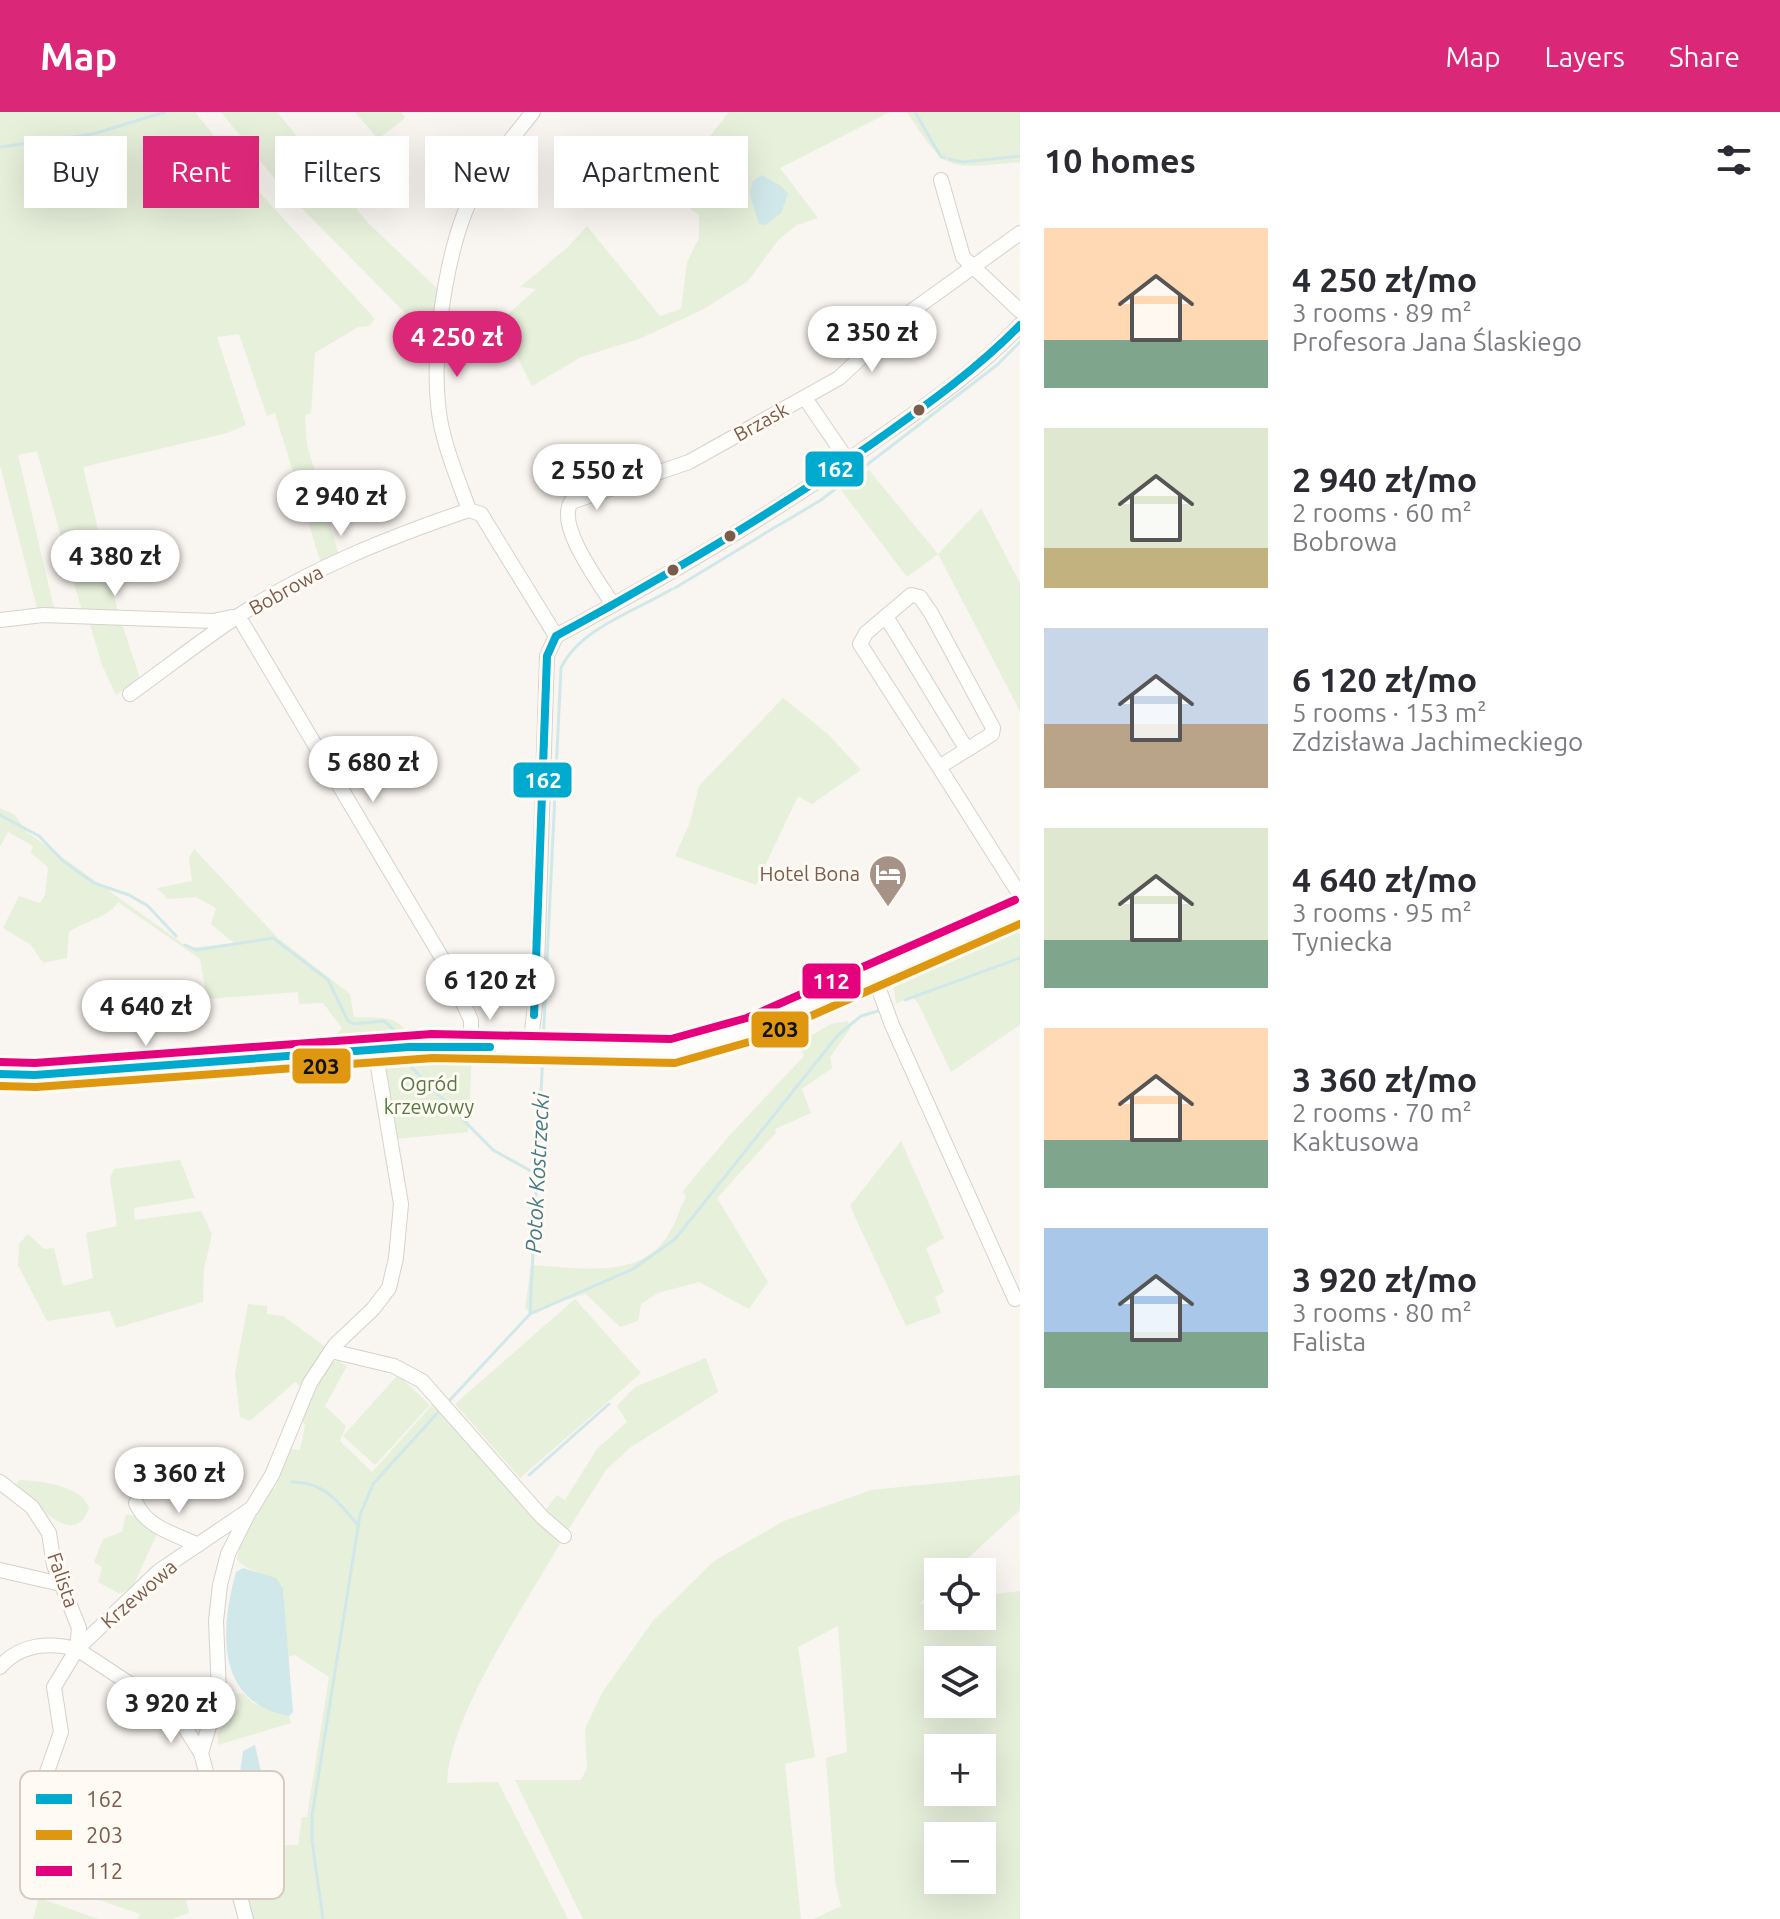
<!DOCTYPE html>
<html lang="en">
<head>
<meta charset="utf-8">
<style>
  :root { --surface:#fff; --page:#f7f7f7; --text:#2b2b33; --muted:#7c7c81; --accent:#db2777 }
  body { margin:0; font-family:Ubuntu,sans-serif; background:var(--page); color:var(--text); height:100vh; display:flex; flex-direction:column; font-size:30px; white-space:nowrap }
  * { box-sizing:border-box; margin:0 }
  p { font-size:26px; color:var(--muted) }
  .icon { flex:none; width:44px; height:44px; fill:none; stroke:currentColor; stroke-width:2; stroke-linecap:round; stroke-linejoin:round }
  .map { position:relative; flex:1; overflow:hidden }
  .side { display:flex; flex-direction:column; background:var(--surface); width:760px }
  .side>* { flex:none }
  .guide { position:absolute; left:24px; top:24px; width:760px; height:72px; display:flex; gap:16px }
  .buttons { position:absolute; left:924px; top:1446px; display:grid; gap:16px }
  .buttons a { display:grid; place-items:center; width:72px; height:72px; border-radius:0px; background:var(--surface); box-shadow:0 8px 32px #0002; font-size:40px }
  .price { position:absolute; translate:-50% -68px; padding:0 18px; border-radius:28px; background:#fff; color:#222; font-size:26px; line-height:52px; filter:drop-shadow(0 2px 4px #0008) }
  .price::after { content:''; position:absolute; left:50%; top:48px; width:24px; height:18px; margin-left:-12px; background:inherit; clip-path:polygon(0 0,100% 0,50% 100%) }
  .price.on { background:var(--accent); color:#fff }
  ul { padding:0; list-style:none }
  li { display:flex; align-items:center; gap:24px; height:200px; padding:0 24px }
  li span { display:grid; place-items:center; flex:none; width:224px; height:160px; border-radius:0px; color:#555 }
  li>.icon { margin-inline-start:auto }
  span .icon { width:96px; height:96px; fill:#fffc; stroke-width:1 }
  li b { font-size:34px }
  h2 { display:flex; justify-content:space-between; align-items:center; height:96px; padding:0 24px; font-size:34px }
  .pill { padding:0 28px; border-radius:0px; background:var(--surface); box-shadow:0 8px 32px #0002; font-size:28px; line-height:72px }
  .pill.on { background:var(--accent); color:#fff }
  header { display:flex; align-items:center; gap:48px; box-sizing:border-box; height:112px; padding:0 40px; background:var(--accent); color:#fff }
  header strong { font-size:38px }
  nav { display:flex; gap:44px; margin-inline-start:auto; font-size:28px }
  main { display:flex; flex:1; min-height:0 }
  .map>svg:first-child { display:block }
  .green { fill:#e7f0db; fill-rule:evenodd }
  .water { fill:#d0e8ea }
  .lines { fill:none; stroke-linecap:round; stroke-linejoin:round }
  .stream { stroke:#d0e8ea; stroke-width:3 }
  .minor-casing { stroke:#d7d1cb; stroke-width:16 }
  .minor { stroke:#fefefd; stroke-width:14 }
  .bus-1-casing { stroke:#fffaf3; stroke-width:14 }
  .bus-2-casing { stroke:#fffaf3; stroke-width:14 }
  .bus-3-casing { stroke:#fffaf3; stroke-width:14 }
  .bus-1 { stroke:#00a9ce; stroke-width:8 }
  .bus-2 { stroke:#de970f; stroke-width:8 }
  .bus-3 { stroke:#e5007d; stroke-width:8 }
  .bus-dot { fill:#7a5c4d; stroke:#fffaf3; stroke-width:3 }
  .labels { text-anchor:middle; stroke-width:6; stroke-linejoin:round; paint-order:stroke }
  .street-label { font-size:20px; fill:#7a5c4d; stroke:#fffaf3 }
  .poi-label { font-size:20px; fill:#7a5c4d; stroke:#fffaf3; text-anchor:end }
  .park-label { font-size:20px; fill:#537a41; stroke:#fffaf3 }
  .water-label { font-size:22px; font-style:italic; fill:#437c86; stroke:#fffaf3 }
  .key { fill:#fffaf3; stroke:#d7cbc1; stroke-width:2 }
  .key-label { font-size:22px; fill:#7a5c4d }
  .line-badge { stroke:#fffaf3; stroke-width:3 }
  .badge-label { font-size:22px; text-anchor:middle; font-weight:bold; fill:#fff }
  .pale-badge-label { font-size:22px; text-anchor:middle; font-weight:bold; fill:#111 }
</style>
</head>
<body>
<header>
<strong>Map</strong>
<nav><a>Map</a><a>Layers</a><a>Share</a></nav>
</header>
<main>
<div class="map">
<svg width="1020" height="1807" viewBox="0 0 1020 1807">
  <rect width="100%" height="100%" fill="#f9f5f0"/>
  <g class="green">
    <polygon points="0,0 195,0 260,81 375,207 369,214 358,215 315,241 311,301 305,303 307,333 339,443 321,452 275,301 267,304 239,222 217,225 246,313 227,321 83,355 118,500 82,499 37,339 18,343 55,500 38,500 0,353"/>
    <polygon points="221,0 277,0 369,112 442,181 439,209 426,222 281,75"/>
    <polygon points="355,0 401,0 405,6 378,27"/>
    <polygon points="729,0 890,0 780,56 818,106 797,113 779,127 748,169 702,198 639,227 581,245 532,274 499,210 536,177 520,175 569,134 587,114 660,204 681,197 687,150 699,126 699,103 666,80"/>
    <path d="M907,0h113v50c-74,6 -72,13 -113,-50z"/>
    <polygon points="869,358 938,442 981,396 1020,471 1020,599 938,442 907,465 841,378"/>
    <polygon points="89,509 121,509 140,566 116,583 102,553"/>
    <polygon points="783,586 828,622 861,658 812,692 798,684 756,773 675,744 690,710 699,674"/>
    <path d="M0,696l15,7 12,17 162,116 45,-5 -23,-19 5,-16 -20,-11 -28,2 -11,-11 35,-7 -3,-23 5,-9 84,89 72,56 4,23c27,2 42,-5 59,23l-43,-3 -4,6 -52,4 -3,-7 22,-1 9,-11 -19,-25 -24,1 -1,-12 -91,7 -7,-40 -82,-57c-11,17 -33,18 -49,30l-2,26 -24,5 -12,-18 -28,-17 16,-32 21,7 5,-8 3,-28 -17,-14 2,-7 -25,-14 -8,15z"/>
    <polygon points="1020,807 1020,913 951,960 918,891 912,884 896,892 892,864"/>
    <path d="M848,909l2,8 -20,28 2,11 -30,21 9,24 -36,16 1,4 -59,65 51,84 -19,27 -50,-27 -41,11 -17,11 -3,17 -18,6 -34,-33 -32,9 -22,11 -7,-6 6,-43c45,2 106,16 136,-28 8,-12 13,-28 19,-41l-4,-4 47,-56 75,-80 -6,-13 33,-19z"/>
    <polygon points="415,942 472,942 468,1020 396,1027 383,954 391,946"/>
    <polygon points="901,1029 944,1126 926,1136 944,1180 935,1185 941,1201 906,1214 850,1094"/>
    <polygon points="180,1048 195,1086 134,1096 135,1108 201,1099 212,1122 204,1157 203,1190 116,1216 110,1199 47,1209 18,1153 19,1132 28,1122 44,1137 54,1136 63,1174 93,1166 86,1121 117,1114 110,1066 114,1057"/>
    <polygon points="575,1187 641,1261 520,1366 455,1292"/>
    <polygon points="248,1192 267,1194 267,1202 283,1204 327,1236 304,1277 295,1270 250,1309 240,1305 235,1262"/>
    <polygon points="706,1246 718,1280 631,1335 606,1358 566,1421 544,1400 557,1383 565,1388 597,1337 627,1310 617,1294 635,1275"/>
    <path d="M338,1249l9,5 -22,40 21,20 -6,15 32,31 61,-68 129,136c-36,64 -112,174 -115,243l51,-1 70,137h-318l-21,-74h69l4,-28h5l22,-140 -34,-22 -7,2 -5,-69c-12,-17 -34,-13 -46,-29 5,-22 16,-61 38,-71l14,-39 11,1 5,-24 -4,-9 3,-13 26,-41z"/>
    <polygon points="398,1263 430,1293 375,1353 343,1324"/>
    <path d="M1020,1363v35l-67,62h-15v14l-19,18 19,-2v14h44v-20l38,-5v328h-206l27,-13 -6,-25 -9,-123 21,-6 -9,-126 -40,21 17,110 -30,7 16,155h-218l-68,-139h66l6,-12 -2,-39 17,-36 50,-71 62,-61 70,-40 87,-31zM938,1548h44v44h-44zM938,1636h44v44h-44zM938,1724h44v44h-44z"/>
    <path d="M19,1368c21,1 63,5 70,28 -16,44 -56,-9 -73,-23z"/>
    <polygon points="126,1402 137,1404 157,1422 133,1474 120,1482 98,1470 102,1455 94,1450 103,1427 122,1420"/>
    <polygon points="243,1581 253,1591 289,1604 291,1611 218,1633 218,1620 240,1596 236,1582"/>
    <polygon points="68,1750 185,1783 189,1801 172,1807 138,1807 140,1802 61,1775"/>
    <polygon points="39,1786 98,1807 33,1807"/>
  </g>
  <g class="water">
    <polygon points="762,63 781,74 788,82 781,101 765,113 759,112 750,83 752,70"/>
    <path d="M243,1456l33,10 7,10 10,124 -4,4c-74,-14 -69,-86 -53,-144z"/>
    <polygon points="255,1633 266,1682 246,1682 240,1661 243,1639"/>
  </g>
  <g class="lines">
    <g class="stream">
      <polyline points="915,0 941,45 945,46"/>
      <polyline points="0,35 93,22 165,0"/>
      <polyline points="949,47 963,50 1020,44"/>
      <polyline points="779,413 821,388 997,253 1020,230"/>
      <polyline points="675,476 777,414"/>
      <polyline points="0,703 39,724 63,749 94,771 129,783 148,794 176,824"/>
      <polyline points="185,833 196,838 273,826 328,868 348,909 353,912 384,909 405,927"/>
      <polyline points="905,888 1020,846"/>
      <path d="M543,933l18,-377c19,-40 75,-57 111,-79"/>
      <polyline points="207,942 299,936"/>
      <polyline points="408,943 412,956 493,1038 538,1063"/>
      <polyline points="530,1202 633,1157 675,1127 838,923 861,904 878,899"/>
      <polyline points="449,1289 530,1202 543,940"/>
      <polyline points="529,1363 609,1292"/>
      <path d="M292,1370c33,0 46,20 66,43"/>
      <polyline points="323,1807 312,1729 312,1704 360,1403 373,1372 441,1297"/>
    </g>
    <defs>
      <g id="minor">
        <path d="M533,0c-17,22 -37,44 -52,68 -33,51 -49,163 -43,224 3,36 19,72 31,106l12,4 75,122"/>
        <polyline points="941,68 963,145 1020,199"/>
        <polyline points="805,286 848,349"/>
        <path d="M613,493c-14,-23 -57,-79 -42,-103l118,-40 150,-84 70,-65 111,-80"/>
        <polyline points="887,506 967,638"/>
        <polyline points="0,508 43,503 213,509 232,505"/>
        <polyline points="243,512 442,846 471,908 471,934"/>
        <path d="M130,582c35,-25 69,-52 105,-76 72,-48 152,-80 234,-108"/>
        <polyline points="939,655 860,532 866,521 911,483 920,485 931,501 993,616 992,622 939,655 1020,783"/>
        <polyline points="874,864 892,913 1015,1187"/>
        <path d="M530,936l6,-50 11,-342 9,-20c112,-60 219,-123 322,-197 50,-35 100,-69 142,-114"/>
        <polyline points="0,962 35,963 433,934 673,939 751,917 1020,799"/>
        <polyline points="331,1239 394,1254 422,1269 542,1405 564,1424"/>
        <polyline points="0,1370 32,1395 49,1421 54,1453 79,1516 77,1537 177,1603 201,1641 246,1807"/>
        <path d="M136,1391c10,24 39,31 62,42"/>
        <polyline points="0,1458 61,1472"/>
        <path d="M0,1555c20,-23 49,-25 77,-18l82,-78 93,-63 20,-33 38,-92 25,-38 38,-36 16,-21 7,-30 5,-54 -26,-155"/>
        <polyline points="177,1603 210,1606"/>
        <polyline points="201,1641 219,1581 216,1509 220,1473 228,1442 249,1400"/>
        <polyline points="33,1700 61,1620 54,1575 77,1537"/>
      </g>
    </defs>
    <use href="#minor" class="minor-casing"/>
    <use href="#minor" class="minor"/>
    <defs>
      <g id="bus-1">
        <path d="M534,903l13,-359 9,-20c109,-59 215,-122 317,-193 52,-37 103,-73 147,-118"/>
        <polyline points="0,962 35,963 409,935 490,935"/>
      </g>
      <polyline id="bus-2" points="0,974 36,975 433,946 675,951 756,928 1020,812"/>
      <polyline id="bus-3" points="0,950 35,951 432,922 671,927 747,906 1015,788"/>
    </defs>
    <use href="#bus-1" class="bus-1-casing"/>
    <use href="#bus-2" class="bus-2-casing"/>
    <use href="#bus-3" class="bus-3-casing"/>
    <use href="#bus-1" class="bus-1"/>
    <use href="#bus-2" class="bus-2"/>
    <use href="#bus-3" class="bus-3"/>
  </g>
  <defs>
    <symbol id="hotel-pin" viewBox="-11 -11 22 30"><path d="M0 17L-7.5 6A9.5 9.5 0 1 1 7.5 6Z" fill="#a69286" stroke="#fffaf3"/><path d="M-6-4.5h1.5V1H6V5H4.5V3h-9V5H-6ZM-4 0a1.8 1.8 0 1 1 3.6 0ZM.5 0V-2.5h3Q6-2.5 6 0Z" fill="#fff"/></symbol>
  </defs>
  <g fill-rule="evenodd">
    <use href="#hotel-pin" x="866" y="740" width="44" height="60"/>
  </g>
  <g class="bus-dot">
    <circle cx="919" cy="298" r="7"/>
    <circle cx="730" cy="424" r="7"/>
    <circle cx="673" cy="458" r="7"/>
  </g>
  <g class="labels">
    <g class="street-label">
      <text transform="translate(761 310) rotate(-29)" y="7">Brzask</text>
      <text transform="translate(286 478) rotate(-29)" y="7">Bobrowa</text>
      <text transform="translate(63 1468) rotate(71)" y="7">Falista</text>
      <text transform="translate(139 1482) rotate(-41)" y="7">Krzewowa</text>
    </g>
    <g class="poi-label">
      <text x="860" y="769">Hotel Bona</text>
    </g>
    <g class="park-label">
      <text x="429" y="979">Ogród<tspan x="429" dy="23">krzewowy</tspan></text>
    </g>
    <g class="water-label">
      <text transform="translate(537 1061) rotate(-87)" y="8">Potok Kostrzecki</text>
    </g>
  </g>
  <rect x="20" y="1659" width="264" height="128" rx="12" class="key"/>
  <rect x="36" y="1682" width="36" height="10" fill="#00a9ce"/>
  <rect x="36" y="1718" width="36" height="10" fill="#de970f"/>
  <rect x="36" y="1754" width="36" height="10" fill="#e5007d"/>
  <g class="key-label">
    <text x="86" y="1695">162</text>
    <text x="86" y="1731">203</text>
    <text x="86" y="1767">112</text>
  </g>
  <g class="line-badge">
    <rect x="804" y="338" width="61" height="38" rx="8" fill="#00a9ce"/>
    <rect x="512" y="649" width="61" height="38" rx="8" fill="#00a9ce"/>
    <rect x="801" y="850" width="61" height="38" rx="8" fill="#e5007d"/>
    <rect x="750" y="898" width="60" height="39" rx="8" fill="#de970f"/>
    <rect x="291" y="935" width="61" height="38" rx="8" fill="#de970f"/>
  </g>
  <g class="badge-label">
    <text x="835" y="365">162</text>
    <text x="543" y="676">162</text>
    <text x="831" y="877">112</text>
  </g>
  <g class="pale-badge-label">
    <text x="780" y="925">203</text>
    <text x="321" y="962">203</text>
  </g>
</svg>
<div class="buttons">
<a><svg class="icon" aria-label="locate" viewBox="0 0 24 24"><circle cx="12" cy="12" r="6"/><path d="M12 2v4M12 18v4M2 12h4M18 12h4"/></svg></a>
<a><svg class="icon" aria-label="layers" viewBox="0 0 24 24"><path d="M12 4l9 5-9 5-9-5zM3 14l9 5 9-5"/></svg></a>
<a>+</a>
<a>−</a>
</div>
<b class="price" style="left:872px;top:262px">2 350 zł</b>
<b class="price on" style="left:457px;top:267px">4 250 zł</b>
<b class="price" style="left:597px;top:400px">2 550 zł</b>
<b class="price" style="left:341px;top:426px">2 940 zł</b>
<b class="price" style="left:115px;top:486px">4 380 zł</b>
<b class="price" style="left:373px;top:692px">5 680 zł</b>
<b class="price" style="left:490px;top:910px">6 120 zł</b>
<b class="price" style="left:146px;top:936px">4 640 zł</b>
<b class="price" style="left:179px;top:1403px">3 360 zł</b>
<b class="price" style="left:171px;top:1633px">3 920 zł</b>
<div class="guide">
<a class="pill">Buy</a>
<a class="pill on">Rent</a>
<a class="pill">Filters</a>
<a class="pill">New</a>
<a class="pill">Apartment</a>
</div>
</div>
<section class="side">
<h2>10 homes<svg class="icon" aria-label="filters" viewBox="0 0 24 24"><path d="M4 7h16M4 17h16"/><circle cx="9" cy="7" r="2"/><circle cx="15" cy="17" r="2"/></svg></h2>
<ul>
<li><span style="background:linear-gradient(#ffd9b3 70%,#7fa58c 0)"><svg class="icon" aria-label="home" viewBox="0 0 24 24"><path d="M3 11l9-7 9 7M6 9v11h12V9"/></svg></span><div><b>4 250 zł/mo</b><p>3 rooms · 89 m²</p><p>Profesora Jana Ślaskiego</p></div></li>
<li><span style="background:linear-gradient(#dfe7d0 75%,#c2b280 0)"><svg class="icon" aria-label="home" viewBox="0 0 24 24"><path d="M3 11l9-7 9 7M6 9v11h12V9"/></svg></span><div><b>2 940 zł/mo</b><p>2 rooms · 60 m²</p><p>Bobrowa</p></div></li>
<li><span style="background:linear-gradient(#c9d6e8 60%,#b9a48a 0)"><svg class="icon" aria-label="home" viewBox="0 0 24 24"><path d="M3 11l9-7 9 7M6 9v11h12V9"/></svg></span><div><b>6 120 zł/mo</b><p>5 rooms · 153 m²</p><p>Zdzisława Jachimeckiego</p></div></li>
<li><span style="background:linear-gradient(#dfe7d0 70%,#7fa58c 0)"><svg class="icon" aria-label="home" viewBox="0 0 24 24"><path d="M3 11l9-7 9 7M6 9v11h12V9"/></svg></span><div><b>4 640 zł/mo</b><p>3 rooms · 95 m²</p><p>Tyniecka</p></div></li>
<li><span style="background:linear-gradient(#ffd9b3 70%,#7fa58c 0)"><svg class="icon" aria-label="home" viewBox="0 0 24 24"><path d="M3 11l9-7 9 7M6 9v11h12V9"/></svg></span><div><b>3 360 zł/mo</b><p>2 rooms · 70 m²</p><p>Kaktusowa</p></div></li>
<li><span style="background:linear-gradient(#a9c7e8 65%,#7fa58c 0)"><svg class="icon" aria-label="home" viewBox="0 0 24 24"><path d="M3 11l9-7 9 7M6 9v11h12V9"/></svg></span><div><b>3 920 zł/mo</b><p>3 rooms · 80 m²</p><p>Falista</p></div></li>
</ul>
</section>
</main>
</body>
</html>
